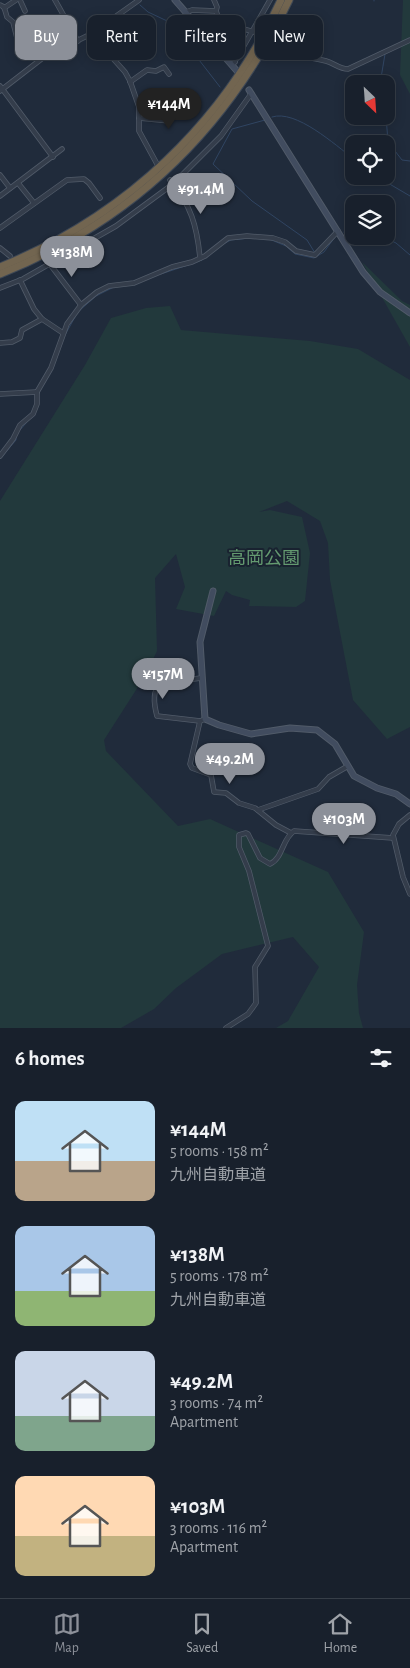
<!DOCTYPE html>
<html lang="en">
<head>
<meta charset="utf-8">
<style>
  :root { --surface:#18202c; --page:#212834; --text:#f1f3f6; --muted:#9fa3a9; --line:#363e48; --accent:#8c9099 }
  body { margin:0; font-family:"Alegreya Sans","Noto Sans JP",sans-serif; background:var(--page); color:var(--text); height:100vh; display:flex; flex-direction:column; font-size:19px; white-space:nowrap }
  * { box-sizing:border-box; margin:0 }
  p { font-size:16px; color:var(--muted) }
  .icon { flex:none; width:28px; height:28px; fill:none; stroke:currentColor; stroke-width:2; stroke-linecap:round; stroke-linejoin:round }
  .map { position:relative; height:1028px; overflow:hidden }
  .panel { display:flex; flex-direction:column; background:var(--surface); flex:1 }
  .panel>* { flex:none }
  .top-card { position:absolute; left:15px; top:15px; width:380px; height:45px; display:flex; gap:10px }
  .needle { width:32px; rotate:155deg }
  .controls { position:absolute; left:345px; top:75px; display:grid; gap:10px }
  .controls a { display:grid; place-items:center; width:50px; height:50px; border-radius:10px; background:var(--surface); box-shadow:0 2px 12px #0003,0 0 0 1px var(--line); font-size:25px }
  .price { position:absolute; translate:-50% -42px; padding:0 11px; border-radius:18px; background:var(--accent); color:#fff; font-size:16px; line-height:32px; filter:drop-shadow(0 1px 2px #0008) }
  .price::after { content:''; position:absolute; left:50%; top:30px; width:15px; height:11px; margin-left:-8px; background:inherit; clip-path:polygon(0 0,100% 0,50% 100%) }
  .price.current { background:#222; color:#fff }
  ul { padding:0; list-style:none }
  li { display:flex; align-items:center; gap:15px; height:125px; padding:0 15px }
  li span { display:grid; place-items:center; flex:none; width:140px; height:100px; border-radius:10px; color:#555 }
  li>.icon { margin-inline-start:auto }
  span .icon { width:60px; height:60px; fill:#fffc; stroke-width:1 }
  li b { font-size:21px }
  h2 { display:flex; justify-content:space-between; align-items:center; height:60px; padding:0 15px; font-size:21px }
  .chip { padding:0 18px; border-radius:10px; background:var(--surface); box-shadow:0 2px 12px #0003,0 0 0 1px var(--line); font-size:18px; line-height:45px }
  .chip.current { background:var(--accent); color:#fff }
  .dock { display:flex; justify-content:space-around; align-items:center; height:70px; border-top:1px solid var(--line); background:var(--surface); font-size:14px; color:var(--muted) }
  .dock a { display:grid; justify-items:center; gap:2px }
  .dock .current { color:var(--accent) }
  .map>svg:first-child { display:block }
  .green { fill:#22393c }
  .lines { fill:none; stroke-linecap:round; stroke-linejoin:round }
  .stream { stroke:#304562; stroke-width:1 }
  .street-casing { stroke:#515b69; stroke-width:5.5 }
  .secondary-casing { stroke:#515b69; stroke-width:7 }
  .highway-casing { stroke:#3e4856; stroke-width:9 }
  .street { stroke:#343d4b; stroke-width:4 }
  .secondary { stroke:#414c5f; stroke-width:5 }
  .highway { stroke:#726550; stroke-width:7 }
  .labels { text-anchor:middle; stroke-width:4; stroke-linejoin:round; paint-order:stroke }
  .park-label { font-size:18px; fill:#649a70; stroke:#192230 }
</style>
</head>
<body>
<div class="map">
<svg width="410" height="1028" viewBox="0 0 410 1028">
  <rect width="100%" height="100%" fill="#202b3b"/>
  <g class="green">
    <polygon points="403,0 410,0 410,94 400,75"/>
    <path d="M37,33l11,19 1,2c-12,2 -17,-6 -24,-15z"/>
    <polygon points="362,262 402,301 410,305 410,347"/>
    <polygon points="170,306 181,330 310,341 358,349 410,380 410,727 387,739 353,700 330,580 328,543 320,521 287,501 259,512 270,510 302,517 310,553 305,601 296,607 249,606 250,600 232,595 226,591 214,616 176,609 185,587 176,554 155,578 157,651 145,676 104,740 106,751 178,826 210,819 328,872 364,932 357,985 359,1013 363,1028 276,1028 288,1021 319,967 293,937 222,954 176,988 154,1009 121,1028 0,1028 0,501 85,365 111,318 146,308"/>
  </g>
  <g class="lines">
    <g class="stream">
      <polyline points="374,0 374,1"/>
      <polyline points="140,5 148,12 180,27 189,38 196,56 220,87"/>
      <polyline points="383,84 381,78 385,54"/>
      <polyline points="386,97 386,106"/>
      <polyline points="386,116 388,142 402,160 410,161"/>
      <path d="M272,117c24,-8 63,28 82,42"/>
      <polyline points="265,120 232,129 213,164 252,201 307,240 315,253"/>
      <polyline points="376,176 410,196"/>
      <polyline points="344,232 354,229"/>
      <polyline points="381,236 396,243 410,255"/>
      <polyline points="269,239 286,246 295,254 314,258 324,252 335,237"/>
      <polyline points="223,244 231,240 250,238"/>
      <polyline points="194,263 202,260"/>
      <polyline points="161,274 188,265"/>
      <polyline points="79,311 96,296 114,287"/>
      <polyline points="65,335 75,317"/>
      <polyline points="20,430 27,422"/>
      <polyline points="0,459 16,440 16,436"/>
    </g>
    <defs>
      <g id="street">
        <polyline points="20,0 25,11"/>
        <polyline points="55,0 78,41"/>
        <polyline points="214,0 217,7 216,11"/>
        <polyline points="0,5 4,7 7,17 13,22 19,46 44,57"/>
        <polyline points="4,8 16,0"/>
        <polyline points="186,12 192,10 216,11 235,62"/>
        <polyline points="220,22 261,34"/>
        <polyline points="91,34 125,72 130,81 139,107 139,131 157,164"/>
        <path d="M273,43c21,15 29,12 53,18 8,2 13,8 22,8l62,-29"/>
        <polyline points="234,63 270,0"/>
        <polyline points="130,82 147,70 156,71 164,67 169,74"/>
        <polyline points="0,86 53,157"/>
        <polyline points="0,91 44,57 91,34 139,0"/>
        <polyline points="139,118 170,121 173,114 170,102 178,98"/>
        <polyline points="0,175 10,188"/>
        <path d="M170,180c21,25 27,46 30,78"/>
        <polyline points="18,183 34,203"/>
        <polyline points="0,196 62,149"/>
        <polyline points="0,228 67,180 84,179 89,183 100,198"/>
        <polyline points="0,248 10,256"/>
        <polyline points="49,263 81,305"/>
        <polyline points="20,280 34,309 42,319"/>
        <polyline points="0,288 23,279 116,226 173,184 221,136 251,94"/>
        <polyline points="0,343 12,342 20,338 22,330 42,319 63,333"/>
        <polyline points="0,394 37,392"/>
        <polyline points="0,456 13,439 20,425 33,414 37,404 37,392 51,368 67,324 81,305 97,292 109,286 134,283 172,267 192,262 205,256 228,238 247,236 273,238 285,242 296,251 315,255 338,231"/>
        <polyline points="205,719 200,721 190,764 192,768 211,775 214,792 226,793 239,803 255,808 276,825 291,833"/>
        <path d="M200,721l-43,-5c-11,-42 13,-33 44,-38"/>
        <polyline points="258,810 318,789 329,777 348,766"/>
        <polyline points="410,815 399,824 393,835 403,877 410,894"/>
        <path d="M226,1028l22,-14 8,-11 -1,-36 13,-21 -19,-75 -10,-24v-12l7,-2 2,1 12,24 10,6c13,-6 12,-25 24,-33l99,7"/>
      </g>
      <g id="secondary">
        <polyline points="175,0 237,71"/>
        <polyline points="249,90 363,272 380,292 410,313"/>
        <polyline points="213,591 200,642 205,719 219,725 251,734 290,728 317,730 335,744 354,776 377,788 396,794 410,804"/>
      </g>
      <g id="highway">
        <path d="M0,267c126,-51 224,-144 281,-267"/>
        <path d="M0,274c133,-53 228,-146 289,-274"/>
      </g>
    </defs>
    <use href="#street" class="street-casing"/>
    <use href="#secondary" class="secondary-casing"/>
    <use href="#highway" class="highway-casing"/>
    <use href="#street" class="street"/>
    <use href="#secondary" class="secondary"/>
    <use href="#highway" class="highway"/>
  </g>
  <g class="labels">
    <g class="park-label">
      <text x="264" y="564">高岡公園</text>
    </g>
  </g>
</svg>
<div class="controls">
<a><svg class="needle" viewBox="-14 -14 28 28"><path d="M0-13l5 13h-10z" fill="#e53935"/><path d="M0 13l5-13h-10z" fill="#9fa3a9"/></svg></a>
<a><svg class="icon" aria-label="locate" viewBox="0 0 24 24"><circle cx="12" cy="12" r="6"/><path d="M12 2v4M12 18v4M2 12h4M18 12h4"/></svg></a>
<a><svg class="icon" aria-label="layers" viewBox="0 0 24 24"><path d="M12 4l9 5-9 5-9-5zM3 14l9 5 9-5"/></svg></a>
</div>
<b class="price current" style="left:169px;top:130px">¥144M</b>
<b class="price" style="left:201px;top:215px">¥91.4M</b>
<b class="price" style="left:72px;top:278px">¥138M</b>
<b class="price" style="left:163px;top:700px">¥157M</b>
<b class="price" style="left:230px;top:785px">¥49.2M</b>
<b class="price" style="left:344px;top:845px">¥103M</b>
<div class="top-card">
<a class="chip current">Buy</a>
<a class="chip">Rent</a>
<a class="chip">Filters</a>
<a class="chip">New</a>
</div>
</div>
<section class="panel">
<h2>6 homes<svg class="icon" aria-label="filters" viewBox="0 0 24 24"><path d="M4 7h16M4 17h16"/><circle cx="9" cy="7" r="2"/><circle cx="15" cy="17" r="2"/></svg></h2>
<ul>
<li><span style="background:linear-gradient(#bfe0f5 60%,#b9a48a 0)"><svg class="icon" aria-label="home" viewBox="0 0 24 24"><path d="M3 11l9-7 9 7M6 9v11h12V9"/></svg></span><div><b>¥144M</b><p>5 rooms · 158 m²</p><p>九州自動車道</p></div></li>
<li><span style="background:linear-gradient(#a9c7e8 65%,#8fb573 0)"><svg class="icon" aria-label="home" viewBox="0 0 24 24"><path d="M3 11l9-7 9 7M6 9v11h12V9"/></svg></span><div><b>¥138M</b><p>5 rooms · 178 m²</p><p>九州自動車道</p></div></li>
<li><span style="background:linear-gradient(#c9d6e8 65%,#7fa58c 0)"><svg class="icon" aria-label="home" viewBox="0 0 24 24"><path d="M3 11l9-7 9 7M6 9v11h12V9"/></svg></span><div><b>¥49.2M</b><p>3 rooms · 74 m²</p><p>Apartment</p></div></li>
<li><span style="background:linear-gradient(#ffd9b3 60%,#c2b280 0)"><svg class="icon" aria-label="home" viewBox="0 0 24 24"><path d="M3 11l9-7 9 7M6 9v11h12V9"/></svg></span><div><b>¥103M</b><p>3 rooms · 116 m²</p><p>Apartment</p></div></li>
</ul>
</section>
<nav class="dock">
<a class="current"><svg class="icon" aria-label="map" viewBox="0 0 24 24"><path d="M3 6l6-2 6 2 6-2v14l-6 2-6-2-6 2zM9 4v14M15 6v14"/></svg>Map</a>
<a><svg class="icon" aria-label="saved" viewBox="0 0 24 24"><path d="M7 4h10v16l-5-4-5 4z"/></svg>Saved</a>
<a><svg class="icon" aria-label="home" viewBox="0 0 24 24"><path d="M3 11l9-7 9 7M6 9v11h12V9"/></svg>Home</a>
</nav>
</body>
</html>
